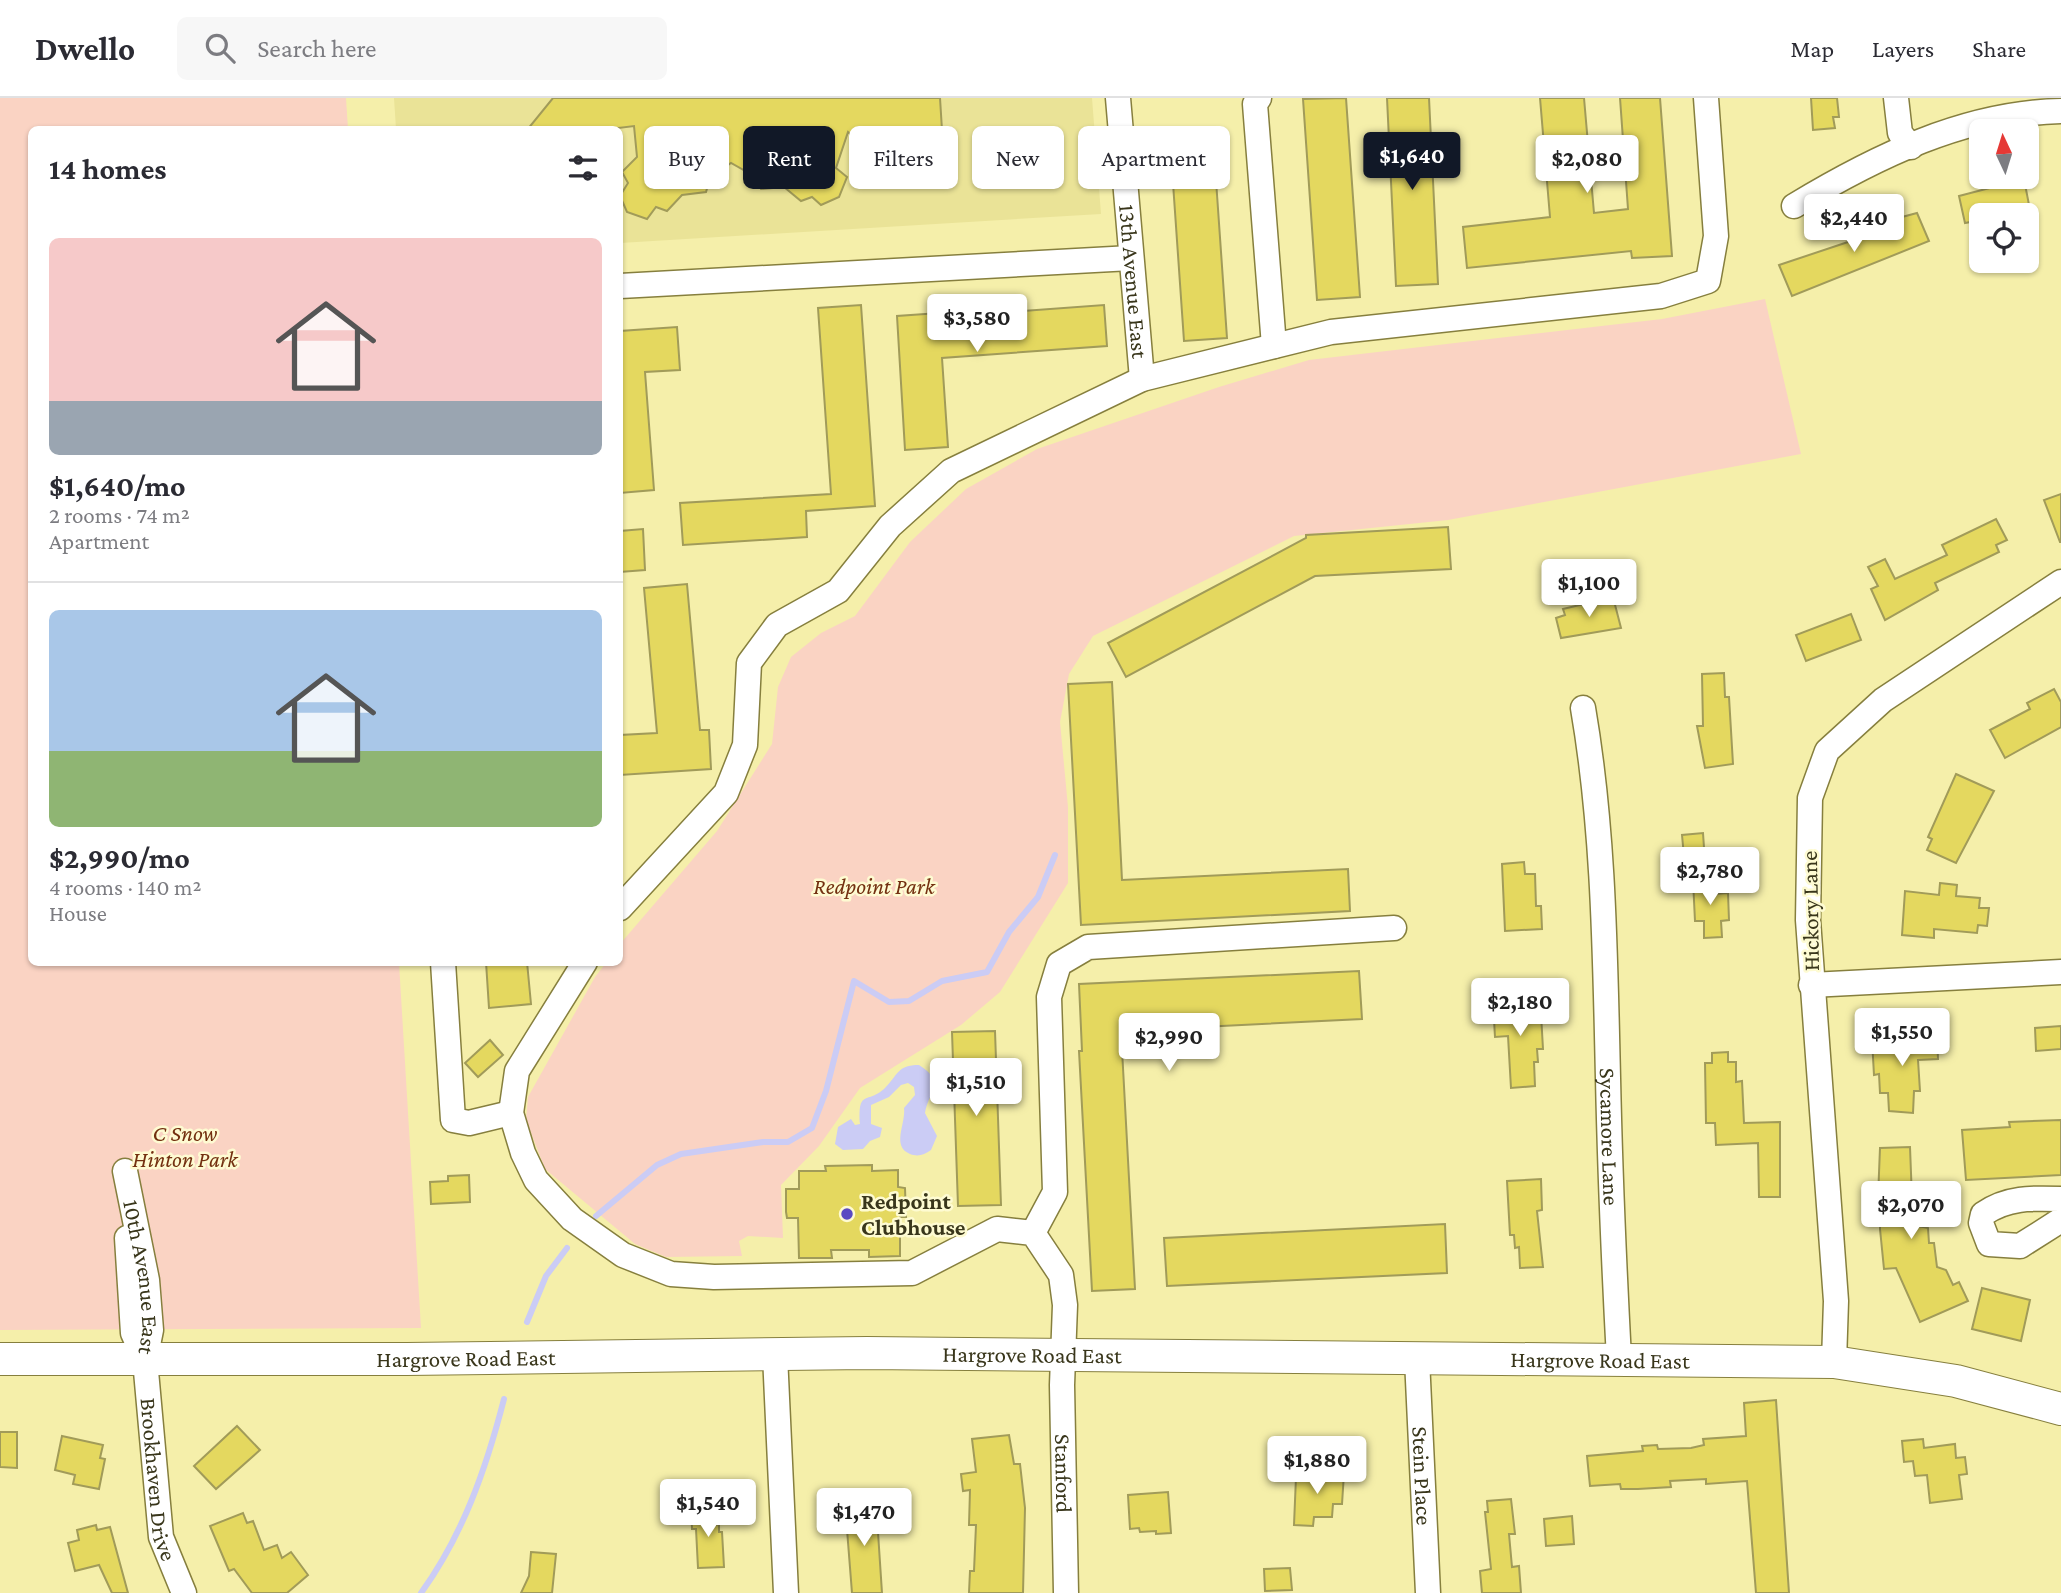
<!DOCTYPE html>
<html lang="en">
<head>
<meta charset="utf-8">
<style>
  :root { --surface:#fff; --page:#f7f7f7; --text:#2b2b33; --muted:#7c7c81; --line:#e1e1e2; --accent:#111827 }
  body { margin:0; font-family:"Crimson Pro",serif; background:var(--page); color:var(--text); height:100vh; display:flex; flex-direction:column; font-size:26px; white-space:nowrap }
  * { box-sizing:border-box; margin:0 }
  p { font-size:23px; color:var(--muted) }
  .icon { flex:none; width:38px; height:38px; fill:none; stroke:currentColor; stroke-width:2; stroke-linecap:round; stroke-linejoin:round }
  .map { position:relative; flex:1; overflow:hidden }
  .details { position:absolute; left:28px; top:28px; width:595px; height:840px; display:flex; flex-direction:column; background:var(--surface); border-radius:10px; box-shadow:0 2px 5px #0004 }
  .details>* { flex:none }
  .top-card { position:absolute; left:644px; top:28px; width:665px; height:63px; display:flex; gap:14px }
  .needle { width:46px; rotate:356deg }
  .controls { position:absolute; left:1969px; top:21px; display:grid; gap:14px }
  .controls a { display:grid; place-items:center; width:70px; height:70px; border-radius:10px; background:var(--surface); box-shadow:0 2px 5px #0004; font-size:35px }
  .price { position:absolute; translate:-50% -60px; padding:0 16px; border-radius:7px; background:#fff; color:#222; font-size:23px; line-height:46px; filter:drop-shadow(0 2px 4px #0008) }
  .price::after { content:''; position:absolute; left:50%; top:42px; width:21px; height:16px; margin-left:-10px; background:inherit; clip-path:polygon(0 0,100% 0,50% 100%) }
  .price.selected { background:var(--accent); color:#fff }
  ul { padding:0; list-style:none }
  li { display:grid; align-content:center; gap:14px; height:371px; padding:0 21px }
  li+li { border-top:2px solid var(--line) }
  li span { display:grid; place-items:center; height:217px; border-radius:10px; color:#555 }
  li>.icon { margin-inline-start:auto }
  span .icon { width:126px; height:126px; fill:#fffc; stroke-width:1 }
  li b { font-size:30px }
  h2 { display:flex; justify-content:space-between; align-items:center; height:84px; padding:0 21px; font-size:30px }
  .chip { padding:0 24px; border-radius:10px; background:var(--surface); box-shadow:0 2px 5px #0004; font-size:24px; line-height:63px }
  .chip.selected { background:var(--accent); color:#fff }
  header { display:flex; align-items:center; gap:42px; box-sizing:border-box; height:98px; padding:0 35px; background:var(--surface); border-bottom:2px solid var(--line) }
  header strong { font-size:33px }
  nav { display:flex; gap:38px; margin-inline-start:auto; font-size:24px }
  .search { width:490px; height:63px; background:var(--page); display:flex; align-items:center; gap:18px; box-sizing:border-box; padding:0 24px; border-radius:10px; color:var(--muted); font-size:26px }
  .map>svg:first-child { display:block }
  .built { fill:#eae397 }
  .green { fill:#fad3c3 }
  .water { fill:#cbccf5 }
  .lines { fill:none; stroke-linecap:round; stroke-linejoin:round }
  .stream { stroke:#cbccf5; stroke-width:6 }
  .building { fill:#e4d85f; stroke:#a19b59; stroke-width:2 }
  .minor-casing { stroke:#867f3e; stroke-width:27 }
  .major-casing { stroke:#867f3e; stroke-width:34 }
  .minor { stroke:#fff; stroke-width:24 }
  .major { stroke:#fff; stroke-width:32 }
  .poi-dot { fill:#5a4ac2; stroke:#fefbd2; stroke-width:2.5 }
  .labels { text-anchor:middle; stroke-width:5; stroke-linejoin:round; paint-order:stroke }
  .street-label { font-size:23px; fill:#39361b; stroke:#fefbd2 }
  .park-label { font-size:23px; font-style:italic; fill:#733010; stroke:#fefbd2 }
  .poi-label { font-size:23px; font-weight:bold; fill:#39361b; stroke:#fefbd2; text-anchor:start }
</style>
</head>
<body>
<header>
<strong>Dwello</strong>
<div class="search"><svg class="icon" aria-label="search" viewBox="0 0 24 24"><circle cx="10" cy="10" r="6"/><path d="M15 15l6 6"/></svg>Search here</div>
<nav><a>Map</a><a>Layers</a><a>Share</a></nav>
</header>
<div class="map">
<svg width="2061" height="1495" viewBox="0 0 2061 1495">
  <rect width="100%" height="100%" fill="#f5efaa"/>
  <polygon class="built" points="394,0 1092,0 1101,116 620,145 620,32 396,31"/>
  <g class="green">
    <polygon points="0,0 346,0 348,31 32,32 32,864 399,865 421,1230 0,1232"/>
    <polygon points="1765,201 1801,356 1448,422 1294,438 1093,538 1069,576 1060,624 1068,709 1068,785 1000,894 961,927 860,990 819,1048 781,1087 783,1140 748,1138 739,1143 742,1158 666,1159 635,1146 545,1071 526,1022 528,999 595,879 606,865 620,864 620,846 717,733 772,646 778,589 791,559 821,535 855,518 910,444 966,391 1037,351 1219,289 1309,262 1662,221"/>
  </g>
  <path class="water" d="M919,967c28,18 10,25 6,48l12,23 -6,14c-7,5 -13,7 -21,4 -19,-8 -4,-30 -6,-46l11,-13 -1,-8 -6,-4 -7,2 -12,12 -18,8v19l11,4 -2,9 -10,4 -7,8 -20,1 -8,-6 3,-17 13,-8 4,6 5,-1c-2,-36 7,-19 25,-36 13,-13 12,-23 34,-23z"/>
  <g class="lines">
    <g class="stream">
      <polyline points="596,1118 657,1067 681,1056 763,1044 788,1044 812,1030 826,993 854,883 889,904 909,903 942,883 987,874 1009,834 1038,799 1055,757"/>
      <polyline points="527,1224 546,1178 567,1150"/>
      <path d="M421,1495c42,-58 65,-124 83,-194"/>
    </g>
  </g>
  <g class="building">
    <polygon points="553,0 940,0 942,32 938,42 863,47 848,34 836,70 847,79 839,99 821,107 812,99 801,103 784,89 761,91 754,78 731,65 710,80 706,94 682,97 667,113 656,109 647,121 627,114 620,98 628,85 622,74 637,59 634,28 602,32 527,32"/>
    <polygon points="1346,0 1360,199 1317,202 1303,1"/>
    <polygon points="1387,0 1429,0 1438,186 1396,188"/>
    <polygon points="1540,0 1584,0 1594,115 1628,111 1620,0 1660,0 1672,158 1632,160 1631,153 1467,170 1463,129 1550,119"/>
    <polygon points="1811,0 1837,0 1839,19 1833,19 1835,30 1813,32"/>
    <polygon points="1213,39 1227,240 1184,243 1170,42"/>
    <polygon points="2024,81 2030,112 1981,117 1981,122 1965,125 1959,98"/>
    <polygon points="1917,115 1929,143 1792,198 1779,167 1857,141 1873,134 1871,129 1887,123"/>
    <polygon points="861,207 875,408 806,413 807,439 683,447 680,405 831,396 818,210"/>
    <polygon points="1104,207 1107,248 942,260 948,349 905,352 897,218 939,215 940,219"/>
    <polygon points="677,229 680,272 645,274 654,392 620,395 620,233"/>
    <polygon points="2061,396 2061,444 2060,444 2044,402"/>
    <polygon points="1996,421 2007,442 1996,447 1999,454 1935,485 1938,492 1885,522 1871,491 1878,488 1868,469 1885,461 1895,481 1947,457 1942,447"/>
    <polygon points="1448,429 1451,471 1315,478 1126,579 1108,545 1306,440 1306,437"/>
    <polygon points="643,431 645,472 620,474 620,433"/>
    <polygon points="687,486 700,632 709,632 711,671 620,677 620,637 657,635 644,490"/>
    <polygon points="1613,499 1621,530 1561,540 1556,520 1565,517 1563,511"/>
    <polygon points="1851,516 1861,542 1806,563 1796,537"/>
    <polygon points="1724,575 1725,599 1729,599 1733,666 1705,670 1697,628 1703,628 1702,576"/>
    <polygon points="1112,584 1122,782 1348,771 1350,813 1081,827 1068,586"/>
    <polygon points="2054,591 2061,604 2061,629 2005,660 1990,632 2030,611 2027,605"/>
    <polygon points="1956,676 1994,693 1956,765 1927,752 1932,741 1928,739"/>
    <polygon points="1703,735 1706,779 1686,780 1682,737"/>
    <polygon points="1524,764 1525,776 1535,776 1536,808 1541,808 1542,831 1505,833 1502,766"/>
    <polygon points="1714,781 1714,796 1728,795 1729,822 1721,823 1722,839 1704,840 1704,823 1695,823 1693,782"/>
    <polygon points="1940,785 1957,787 1956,798 1980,800 1979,810 1989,810 1987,828 1978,827 1977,835 1934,831 1934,840 1902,837 1905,793 1939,797"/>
    <polygon points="486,864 527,864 531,906 489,910"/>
    <polygon points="1359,873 1362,921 1121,933 1135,1191 1092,1193 1079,953 1082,953 1079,886"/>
    <polygon points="1535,903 1535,916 1541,916 1543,951 1537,951 1538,964 1534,964 1535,988 1511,990 1508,938 1495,939 1493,904"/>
    <polygon points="2061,928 2061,951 2036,953 2035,930"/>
    <polygon points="995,933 1001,1107 958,1108 952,934"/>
    <polygon points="1937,938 1938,961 1918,962 1920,993 1914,993 1913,1015 1889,1013 1888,995 1880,995 1879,976 1874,977 1872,941"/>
    <polygon points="490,942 503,957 478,979 465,965"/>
    <polygon points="1728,954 1728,964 1736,964 1736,984 1742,983 1744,1025 1780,1024 1780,1099 1759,1099 1758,1045 1716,1047 1715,1025 1706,1025 1705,965 1712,965 1712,955"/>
    <polygon points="2061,1022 2061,1077 1966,1082 1962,1032 2010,1029 2009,1024"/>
    <polygon points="1910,1049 1913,1127 1928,1130 1929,1145 1934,1145 1937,1169 1946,1172 1953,1187 1959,1184 1968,1203 1920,1224 1896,1170 1884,1171 1880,1131 1881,1100 1878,1100 1880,1050"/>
    <polygon points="872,1067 872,1073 898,1072 898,1089 905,1090 906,1119 900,1119 900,1158 869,1159 869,1152 831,1152 832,1160 799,1160 798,1120 787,1120 786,1114 786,1091 799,1091 799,1073 826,1073 825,1068"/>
    <polygon points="469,1077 470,1104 431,1106 430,1084 448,1083 448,1078"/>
    <polygon points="1541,1081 1542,1112 1537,1113 1543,1169 1520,1170 1519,1149 1515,1150 1514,1137 1510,1137 1507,1083"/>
    <polygon points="1445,1126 1447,1175 1167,1188 1164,1140"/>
    <polygon points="1982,1190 2030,1202 2021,1243 1972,1231"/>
    <polygon points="1776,1302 1789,1495 1756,1495 1747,1383 1706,1386 1706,1381 1670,1383 1671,1389 1638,1391 1621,1391 1620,1386 1590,1388 1587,1358 1643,1353 1642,1348 1657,1347 1658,1351 1691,1350 1704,1347 1703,1341 1746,1338 1744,1305"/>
    <polygon points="237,1328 260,1352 216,1391 194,1368"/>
    <polygon points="0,1334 17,1334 17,1370 0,1369"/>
    <polygon points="1009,1337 1014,1366 1020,1366 1025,1410 1023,1495 969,1495 970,1473 974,1473 976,1427 969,1427 970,1392 963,1393 961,1376 976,1374 972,1341"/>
    <polygon points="62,1338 103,1347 100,1360 105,1361 99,1391 73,1386 75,1377 55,1372"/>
    <polygon points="1923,1341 1924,1350 1955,1346 1956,1360 1965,1359 1967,1376 1959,1377 1962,1401 1930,1405 1927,1377 1915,1378 1913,1363 1904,1364 1902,1343"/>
    <polygon points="1303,1373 1344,1375 1342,1406 1333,1406 1332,1419 1314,1419 1313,1428 1294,1427 1296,1379 1303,1379"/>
    <polygon points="1168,1394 1171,1435 1156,1436 1156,1433 1140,1434 1139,1430 1130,1431 1128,1397"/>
    <polygon points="1511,1401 1515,1436 1509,1436 1512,1469 1519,1468 1521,1495 1482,1495 1480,1473 1491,1471 1485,1414 1488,1414 1487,1403"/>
    <polygon points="876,1404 882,1495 852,1495 845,1406"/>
    <polygon points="715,1410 715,1427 719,1426 719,1434 722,1434 724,1469 698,1470 696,1431 692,1431 691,1411"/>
    <polygon points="243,1415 247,1425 253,1423 264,1452 277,1447 282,1460 291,1454 308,1477 287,1495 252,1495 234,1471 229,1473 210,1428"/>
    <polygon points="1572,1418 1574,1446 1546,1448 1544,1421"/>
    <polygon points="96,1427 97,1432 110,1429 128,1495 112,1495 99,1467 75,1473 68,1445 79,1442 77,1432"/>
    <polygon points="531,1454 556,1456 552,1495 521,1495 529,1478"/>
    <polygon points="1290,1470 1292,1492 1265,1493 1264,1471"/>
  </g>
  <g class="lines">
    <defs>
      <g id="minor">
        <path id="s1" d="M1118,0l24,281"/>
        <polyline points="1259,0 1255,6 1274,248"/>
        <polyline points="1896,0 1900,35 1911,49"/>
        <path d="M1794,108c81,-49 171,-93 267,-95"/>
        <polyline points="620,188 1131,160"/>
        <path id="s2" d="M1583,610c21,122 22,246 25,370 2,94 6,187 11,281"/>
        <polyline points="620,810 726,695 745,647 749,565 777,527 838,493 890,428 951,373 1142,281 1331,234 1661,198 1708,183 1716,138 1706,0"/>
        <polyline points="443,864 453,1022 469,1025 511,1015"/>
        <path id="s3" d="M585,864l-68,109 -6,42 12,40 13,27 36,39 51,36 48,19 43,3 198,-4 85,-44 36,4 28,42 4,30 -3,80 4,208"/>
        <polyline points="1811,887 2061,874"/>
        <path id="s4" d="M125,1073l22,109 4,50 -6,30 16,177 23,56"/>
        <path d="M2061,1101c-29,-1 -54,-2 -78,15l-2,9 8,21 31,2 41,-26"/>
        <polyline points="1033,1135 1055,1094 1049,899 1059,866 1088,849 1394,830"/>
        <polyline points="127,1140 133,1235 145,1262"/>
        <polyline points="775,1257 786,1495"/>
        <path id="s5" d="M1417,1261l11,234"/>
        <polyline points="1834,1264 1836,1203 1808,822 1810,700 1827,653 1883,602 2061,484"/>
      </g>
      <g id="major">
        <path id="s6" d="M0,1261h407l460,-6 967,9 122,19 105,28"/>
      </g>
    </defs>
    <use href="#minor" class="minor-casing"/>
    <use href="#major" class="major-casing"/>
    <use href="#minor" class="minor"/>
    <use href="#major" class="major"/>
  </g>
  <circle class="poi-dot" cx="847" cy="1116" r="7"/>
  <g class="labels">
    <g class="street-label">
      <text dy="8" stroke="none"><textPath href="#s1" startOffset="184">13th Avenue East</textPath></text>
      <text transform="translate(1810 813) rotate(-91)" y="8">Hickory Lane</text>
      <text dy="8" stroke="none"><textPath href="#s2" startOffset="430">Sycamore Lane</textPath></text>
      <text dy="8" stroke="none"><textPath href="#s4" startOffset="108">10th Avenue East</textPath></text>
      <text dy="8" stroke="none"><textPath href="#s6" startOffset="1032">Hargrove Road East</textPath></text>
      <text dy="8" stroke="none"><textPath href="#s6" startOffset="466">Hargrove Road East</textPath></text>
      <text dy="8" stroke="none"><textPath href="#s6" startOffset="1600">Hargrove Road East</textPath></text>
      <text dy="8" stroke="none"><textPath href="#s3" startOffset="1032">Stanford</textPath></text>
      <text dy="8" stroke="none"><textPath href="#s5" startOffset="117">Stein Place</textPath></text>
      <text dy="8" stroke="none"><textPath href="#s4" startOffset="312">Brookhaven Drive</textPath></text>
    </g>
    <g class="park-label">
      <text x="874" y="796">Redpoint Park</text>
      <text x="185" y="1043">C Snow<tspan x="185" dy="26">Hinton Park</tspan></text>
    </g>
    <g class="poi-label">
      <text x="861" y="1111">Redpoint<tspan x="861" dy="26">Clubhouse</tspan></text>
    </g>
  </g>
</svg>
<div class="controls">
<a><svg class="needle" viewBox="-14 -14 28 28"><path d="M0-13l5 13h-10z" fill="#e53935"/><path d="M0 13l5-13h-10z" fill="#7c7c81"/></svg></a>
<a><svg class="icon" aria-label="locate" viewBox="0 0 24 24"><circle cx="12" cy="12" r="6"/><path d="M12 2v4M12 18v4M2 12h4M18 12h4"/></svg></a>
</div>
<b class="price selected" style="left:1412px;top:94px">$1,640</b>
<b class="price" style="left:1587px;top:97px">$2,080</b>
<b class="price" style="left:1854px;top:156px">$2,440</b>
<b class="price" style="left:977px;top:256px">$3,580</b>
<b class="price" style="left:1589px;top:521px">$1,100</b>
<b class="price" style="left:1710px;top:809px">$2,780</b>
<b class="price" style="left:1520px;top:940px">$2,180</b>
<b class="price" style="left:1902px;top:970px">$1,550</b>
<b class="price" style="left:1169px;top:975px">$2,990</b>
<b class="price" style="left:976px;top:1020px">$1,510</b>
<b class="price" style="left:1911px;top:1143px">$2,070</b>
<b class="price" style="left:1317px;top:1398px">$1,880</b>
<b class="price" style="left:708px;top:1441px">$1,540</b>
<b class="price" style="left:864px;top:1450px">$1,470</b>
<div class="top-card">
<a class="chip">Buy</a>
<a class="chip selected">Rent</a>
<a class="chip">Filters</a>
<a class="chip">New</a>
<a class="chip">Apartment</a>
</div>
<section class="details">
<h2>14 homes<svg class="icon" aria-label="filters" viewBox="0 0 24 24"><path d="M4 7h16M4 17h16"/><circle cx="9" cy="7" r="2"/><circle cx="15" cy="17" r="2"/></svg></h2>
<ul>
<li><span style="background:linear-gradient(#f6c9c9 75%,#9aa5b1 0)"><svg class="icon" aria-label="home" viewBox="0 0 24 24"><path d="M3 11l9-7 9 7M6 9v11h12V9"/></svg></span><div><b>$1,640/mo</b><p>2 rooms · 74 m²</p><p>Apartment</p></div></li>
<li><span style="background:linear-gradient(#a9c7e8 65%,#8fb573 0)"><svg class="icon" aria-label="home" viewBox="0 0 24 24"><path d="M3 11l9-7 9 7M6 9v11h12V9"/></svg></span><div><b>$2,990/mo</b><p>4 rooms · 140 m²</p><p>House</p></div></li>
</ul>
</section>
</div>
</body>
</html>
